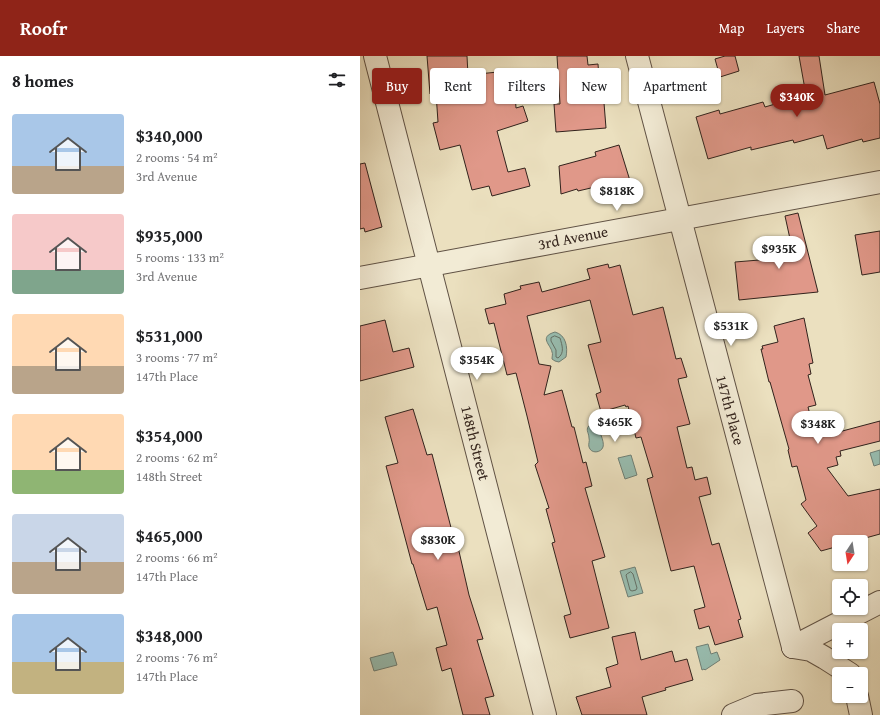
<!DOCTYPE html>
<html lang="en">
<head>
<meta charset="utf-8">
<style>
  :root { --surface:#fff; --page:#f6f6f6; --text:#202124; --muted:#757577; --accent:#8f2418 }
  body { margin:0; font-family:"Gentium Book Plus",serif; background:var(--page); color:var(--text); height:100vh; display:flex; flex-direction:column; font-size:15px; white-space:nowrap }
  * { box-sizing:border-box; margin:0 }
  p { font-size:13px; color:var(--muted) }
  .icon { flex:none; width:22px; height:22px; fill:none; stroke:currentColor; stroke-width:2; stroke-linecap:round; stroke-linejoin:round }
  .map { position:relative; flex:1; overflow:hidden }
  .panel { display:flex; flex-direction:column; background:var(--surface); width:360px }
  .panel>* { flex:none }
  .top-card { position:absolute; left:12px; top:12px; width:380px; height:36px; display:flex; gap:8px }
  .needle { width:26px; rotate:192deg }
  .controls { position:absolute; left:472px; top:479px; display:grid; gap:8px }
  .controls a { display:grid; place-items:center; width:36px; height:36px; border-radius:4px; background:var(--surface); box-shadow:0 1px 3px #0004; font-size:20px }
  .price { position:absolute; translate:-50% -34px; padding:0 9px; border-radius:14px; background:#fff; color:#222; font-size:13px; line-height:26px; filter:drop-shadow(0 1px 2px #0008) }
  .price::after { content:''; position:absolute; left:50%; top:24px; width:12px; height:9px; margin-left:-6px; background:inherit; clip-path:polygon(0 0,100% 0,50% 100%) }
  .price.active { background:var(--accent); color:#fff }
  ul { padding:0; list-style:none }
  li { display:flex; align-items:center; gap:12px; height:100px; padding:0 12px }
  li span { display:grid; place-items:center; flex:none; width:112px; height:80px; border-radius:4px; color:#555 }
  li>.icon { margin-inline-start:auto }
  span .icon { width:48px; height:48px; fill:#fffc; stroke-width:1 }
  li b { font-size:17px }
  h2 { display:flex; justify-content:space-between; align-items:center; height:48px; padding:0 12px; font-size:17px }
  .tag { padding:0 14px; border-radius:4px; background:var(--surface); box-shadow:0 1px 3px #0004; font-size:14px; line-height:36px }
  .tag.active { background:var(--accent); color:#fff }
  header { display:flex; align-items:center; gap:24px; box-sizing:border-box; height:56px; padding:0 20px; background:var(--accent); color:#fff }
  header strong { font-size:19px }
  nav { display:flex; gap:22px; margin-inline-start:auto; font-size:14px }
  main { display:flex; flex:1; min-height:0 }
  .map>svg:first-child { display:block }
  .water { fill:#98bdb0; stroke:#6f7f75 }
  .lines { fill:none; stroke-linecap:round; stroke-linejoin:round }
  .shore { stroke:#647066; stroke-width:1 }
  .building { fill:#e09889; stroke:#31221c }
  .minor-casing { stroke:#605245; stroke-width:24 }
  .minor { stroke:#f2ebd5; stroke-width:22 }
  .labels { text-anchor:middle; stroke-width:3.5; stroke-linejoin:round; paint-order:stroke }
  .street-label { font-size:15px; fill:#31221c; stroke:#f2ebd5 }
</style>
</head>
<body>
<header>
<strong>Roofr</strong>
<nav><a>Map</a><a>Layers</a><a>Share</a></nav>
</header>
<main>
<section class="panel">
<h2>8 homes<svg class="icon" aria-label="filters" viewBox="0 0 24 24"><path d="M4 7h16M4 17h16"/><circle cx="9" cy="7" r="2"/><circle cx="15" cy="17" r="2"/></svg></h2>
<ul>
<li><span style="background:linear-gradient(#a9c7e8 65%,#b9a48a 0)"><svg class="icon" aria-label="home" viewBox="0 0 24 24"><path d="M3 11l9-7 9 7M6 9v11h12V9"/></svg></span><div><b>$340,000</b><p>2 rooms · 54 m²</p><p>3rd Avenue</p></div></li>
<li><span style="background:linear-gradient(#f6c9c9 70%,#7fa58c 0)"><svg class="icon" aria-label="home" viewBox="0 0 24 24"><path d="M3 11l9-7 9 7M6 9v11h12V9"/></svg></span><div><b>$935,000</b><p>5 rooms · 133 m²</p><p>3rd Avenue</p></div></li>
<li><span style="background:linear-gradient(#ffd9b3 65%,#b9a48a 0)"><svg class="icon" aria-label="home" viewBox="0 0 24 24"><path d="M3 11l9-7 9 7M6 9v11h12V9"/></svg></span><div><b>$531,000</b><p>3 rooms · 77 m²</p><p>147th Place</p></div></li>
<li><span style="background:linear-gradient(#ffd9b3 70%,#8fb573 0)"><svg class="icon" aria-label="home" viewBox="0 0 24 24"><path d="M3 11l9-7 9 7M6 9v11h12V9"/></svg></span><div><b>$354,000</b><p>2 rooms · 62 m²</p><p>148th Street</p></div></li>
<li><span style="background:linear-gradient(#c9d6e8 60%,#b9a48a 0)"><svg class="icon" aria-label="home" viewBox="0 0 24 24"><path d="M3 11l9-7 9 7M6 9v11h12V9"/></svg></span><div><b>$465,000</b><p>2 rooms · 66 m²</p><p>147th Place</p></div></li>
<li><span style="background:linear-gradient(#a9c7e8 60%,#c2b280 0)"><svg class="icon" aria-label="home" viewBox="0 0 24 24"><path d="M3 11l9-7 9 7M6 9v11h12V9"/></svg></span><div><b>$348,000</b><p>2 rooms · 76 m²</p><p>147th Place</p></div></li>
</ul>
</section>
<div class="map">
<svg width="520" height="659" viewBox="0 0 520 659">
  <rect width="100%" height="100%" fill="#ebe0bf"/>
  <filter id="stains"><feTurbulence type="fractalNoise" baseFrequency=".005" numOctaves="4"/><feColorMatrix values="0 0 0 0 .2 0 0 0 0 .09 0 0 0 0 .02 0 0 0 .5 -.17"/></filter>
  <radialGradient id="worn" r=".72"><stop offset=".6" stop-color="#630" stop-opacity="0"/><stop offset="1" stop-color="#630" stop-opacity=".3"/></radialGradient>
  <g class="water">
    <path d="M195,276c11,3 13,15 11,25l-7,5 -4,-1 -3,-2c0,-3 1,-5 0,-7 -1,-7 -14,-15 3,-20z"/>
    <path d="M231,368h4c3,3 10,18 8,23 -2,6 -12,7 -14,0 -1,-3 1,-6 0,-9 0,-6 -5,-9 2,-14z"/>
    <polygon points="520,394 520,408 514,410 510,397"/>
    <polygon points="271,399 277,419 265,423 258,402"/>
    <polygon points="275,511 283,537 268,541 260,515"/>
    <polygon points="348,588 351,598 357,596 360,604 345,614 344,613 342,614 336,591"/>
    <polygon points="33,596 37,609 14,615 10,602"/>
  </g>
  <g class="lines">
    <g class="shore">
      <path d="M195,280l5,2c2,7 5,15 -2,20l-2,-1v-7l-5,-9v-3z"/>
      <polygon points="271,516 273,518 277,532 276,534 272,535 270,534 266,519 267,518"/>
    </g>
  </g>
  <g class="building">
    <polygon points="67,0 107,0 108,19 148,15 150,38 155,37 156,52 163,50 168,65 137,75 148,116 165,112 170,130 132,140 129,130 112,134 100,89 80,94 73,67 78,66 76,37 70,38"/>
    <polygon points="197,0 227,0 228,9 238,8 239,22 242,22 246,72 196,76 194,48 200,48"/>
    <polygon points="365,0 375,0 379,15 360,21 355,3"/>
    <polygon points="439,0 459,0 465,39 514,26 520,48 520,82 503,86 502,83 467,93 463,79 434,87 433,84 391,94 391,91 348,103 336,61 359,54 360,58 403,46 405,51 446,39"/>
    <polygon points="259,89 271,128 250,134 248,128 218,135 217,133 201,138 199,110 236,100 235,96"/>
    <polygon points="5,107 22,171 5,176 4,172 0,173 0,108"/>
    <polygon points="438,157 458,236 379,244 375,206 424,202 422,194 432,192 425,160"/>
    <polygon points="520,175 520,216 502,219 495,179"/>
    <polygon points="248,208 249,212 260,209 273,259 303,251 316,303 321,302 327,321 318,323 319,328 330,368 317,371 327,412 332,411 335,424 347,421 351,438 339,441 352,489 359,487 381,563 378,564 383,581 355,589 349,570 339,573 334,554 345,551 334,510 311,515 287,423 293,421 281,381 276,382 268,350 266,351 265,349 241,356 236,338 241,336 228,289 241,286 230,244 167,260 179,308 191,310 184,339 202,334 212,371 214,371 223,407 226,406 232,430 225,432 245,501 232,505 249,572 210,582 204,560 211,558 192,487 195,486 186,453 189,452 175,409 178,406 167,360 156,317 147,319 134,267 129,268 125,253 146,248 144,238 161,233 160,230 179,226 182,236 230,223 227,213"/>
    <polygon points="444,262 453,307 449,308 451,318 448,319 456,349 448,351 456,382 520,365 520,385 480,395 481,400 476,401 478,409 467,412 488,440 520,433 520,478 491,486 479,486 479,490 461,495 448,477 457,470 441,448 446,444 437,410 432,411 428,394 429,393 410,326 409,326 401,293 403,293 402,290 418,286 414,270"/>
    <polygon points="25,264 33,296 49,292 54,311 0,325 0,270"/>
    <polygon points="53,353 67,399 72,398 96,491 98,491 109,539 123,583 117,584 134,640 125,642 130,659 103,659 91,612 82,615 76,592 87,589 77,551 67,554 53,508 52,508 26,410 38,407 25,361"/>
    <polygon points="275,576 281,604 312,595 315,606 327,603 333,624 305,632 306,634 282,641 287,659 222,659 216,641 251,631 246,612 258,608 252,581"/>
  </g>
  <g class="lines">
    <defs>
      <g id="minor">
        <polyline points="15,0 185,659"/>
        <polyline points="277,0 433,591"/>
        <polyline points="0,222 520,126"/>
        <polyline points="433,591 520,546"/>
        <polyline points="433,591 451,594 465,602 490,618"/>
        <polyline points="497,640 501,659"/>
        <polyline points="373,659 397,649 432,645"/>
      </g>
    </defs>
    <use href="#minor" class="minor-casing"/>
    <use href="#minor" class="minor"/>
  </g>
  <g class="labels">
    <g class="street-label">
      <text transform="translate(213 182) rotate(-11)" y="5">3rd Avenue</text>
      <text transform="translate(370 354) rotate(75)" y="5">147th Place</text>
      <text transform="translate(115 387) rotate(76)" y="5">148th Street</text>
    </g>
  </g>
  <rect width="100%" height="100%" filter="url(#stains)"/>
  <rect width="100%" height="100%" fill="url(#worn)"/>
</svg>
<div class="controls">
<a><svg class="needle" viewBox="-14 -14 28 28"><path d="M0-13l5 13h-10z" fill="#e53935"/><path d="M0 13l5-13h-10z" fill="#757577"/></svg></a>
<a><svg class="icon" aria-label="locate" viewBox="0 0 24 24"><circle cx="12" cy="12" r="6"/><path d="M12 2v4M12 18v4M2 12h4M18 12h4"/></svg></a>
<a>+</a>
<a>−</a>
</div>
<b class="price active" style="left:437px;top:62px">$340K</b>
<b class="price" style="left:257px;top:156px">$818K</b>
<b class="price" style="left:419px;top:214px">$935K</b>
<b class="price" style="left:371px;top:291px">$531K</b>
<b class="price" style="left:117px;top:325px">$354K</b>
<b class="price" style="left:255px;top:387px">$465K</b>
<b class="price" style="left:458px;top:389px">$348K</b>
<b class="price" style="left:78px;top:505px">$830K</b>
<div class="top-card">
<a class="tag active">Buy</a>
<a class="tag">Rent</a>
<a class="tag">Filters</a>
<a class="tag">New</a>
<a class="tag">Apartment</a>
</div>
</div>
</main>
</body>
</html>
